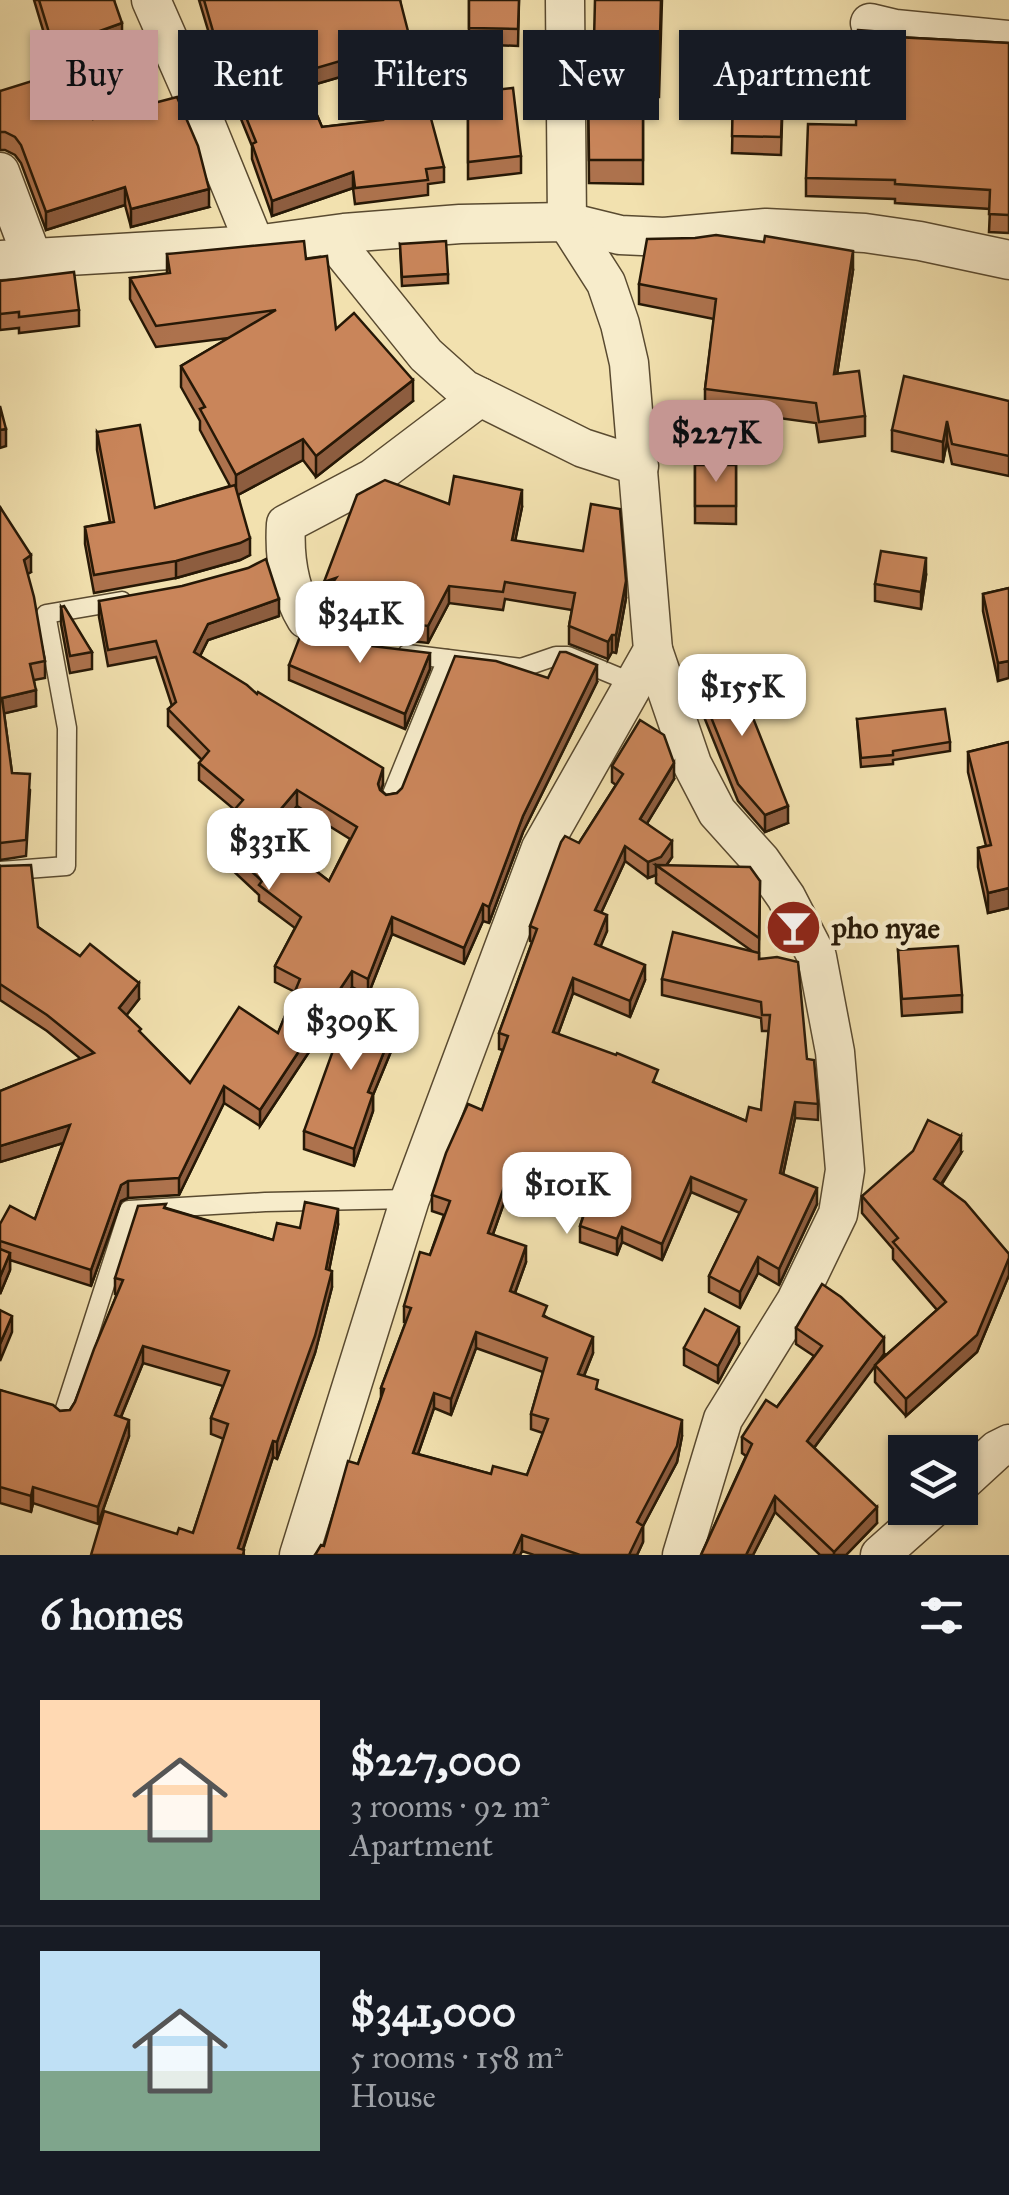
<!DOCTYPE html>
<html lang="en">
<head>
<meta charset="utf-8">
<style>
  :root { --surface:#171b24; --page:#242831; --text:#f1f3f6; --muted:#9ea1a6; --line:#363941; --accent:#c59692 }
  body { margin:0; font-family:"IM FELL Great Primer",serif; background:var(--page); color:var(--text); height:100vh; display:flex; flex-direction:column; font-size:38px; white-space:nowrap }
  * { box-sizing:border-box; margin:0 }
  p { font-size:32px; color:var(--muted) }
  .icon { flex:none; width:55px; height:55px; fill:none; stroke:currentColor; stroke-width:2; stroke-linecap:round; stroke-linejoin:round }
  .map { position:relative; height:1555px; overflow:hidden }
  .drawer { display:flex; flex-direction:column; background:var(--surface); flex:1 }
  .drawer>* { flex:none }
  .banner { position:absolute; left:30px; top:30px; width:950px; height:90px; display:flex; gap:20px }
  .tools { position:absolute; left:888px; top:1435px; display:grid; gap:20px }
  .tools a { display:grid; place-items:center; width:90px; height:90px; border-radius:0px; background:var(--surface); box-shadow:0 2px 8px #0004; font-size:50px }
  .price { position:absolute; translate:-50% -85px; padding:0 22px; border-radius:20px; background:#fff; color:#222; font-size:32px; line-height:65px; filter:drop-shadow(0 2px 5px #0008) }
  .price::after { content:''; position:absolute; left:50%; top:60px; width:30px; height:22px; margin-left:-15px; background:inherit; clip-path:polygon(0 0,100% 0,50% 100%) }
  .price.on { background:var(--accent); color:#111 }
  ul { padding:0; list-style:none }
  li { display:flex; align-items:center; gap:30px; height:250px; padding:0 40px }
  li+li { border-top:2px solid var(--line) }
  li span { display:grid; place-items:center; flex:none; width:280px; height:200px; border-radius:0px; color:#555 }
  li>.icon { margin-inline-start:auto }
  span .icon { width:120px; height:120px; fill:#fffc; stroke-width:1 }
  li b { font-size:42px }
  h2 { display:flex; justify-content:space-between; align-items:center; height:120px; padding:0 40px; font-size:42px }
  .pill { padding:0 35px; border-radius:0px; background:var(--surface); box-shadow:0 2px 8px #0004; font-size:35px; line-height:90px }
  .pill.on { background:var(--accent); color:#111 }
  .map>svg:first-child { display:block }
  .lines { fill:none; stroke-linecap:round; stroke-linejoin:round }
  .lane-casing { stroke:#594a30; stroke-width:21 }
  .street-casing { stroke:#594a30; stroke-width:41 }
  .lane { stroke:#f7eccb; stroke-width:18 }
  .street { stroke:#f7eccb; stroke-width:38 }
  .wall { fill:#ad724d; stroke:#261806; stroke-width:2.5; fill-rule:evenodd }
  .shaded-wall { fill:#8d5d3f; stroke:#261806; stroke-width:2.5 }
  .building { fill:#c9855a; stroke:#261806; stroke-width:2.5; fill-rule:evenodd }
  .labels { text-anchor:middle; stroke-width:9; stroke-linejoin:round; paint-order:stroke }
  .poi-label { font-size:30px; font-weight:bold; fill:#261806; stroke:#f7eccb; text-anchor:start }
</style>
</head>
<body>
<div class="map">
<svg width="1009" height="1555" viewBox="0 0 1009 1555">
  <rect width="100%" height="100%" fill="#f2e1af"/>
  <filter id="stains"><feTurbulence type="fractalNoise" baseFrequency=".002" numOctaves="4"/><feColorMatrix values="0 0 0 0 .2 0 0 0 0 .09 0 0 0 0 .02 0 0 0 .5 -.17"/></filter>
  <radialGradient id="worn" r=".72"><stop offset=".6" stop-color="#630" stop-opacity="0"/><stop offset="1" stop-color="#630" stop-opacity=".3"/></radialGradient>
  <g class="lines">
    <defs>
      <g id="lane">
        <polyline points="407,654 521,668 556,656 568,656 633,683"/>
        <polyline points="390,799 447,659"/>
        <polyline points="0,871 66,866 67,728 46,614 122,601"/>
        <polyline points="63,1415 129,1210 265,1202 410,1199"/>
      </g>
      <g id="street">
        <polyline points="151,0 206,125 255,245"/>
        <polyline points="870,23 895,29 1009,40"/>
        <polyline points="0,172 32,257"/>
        <polyline points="330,236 426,355 464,389 583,448 639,466"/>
        <polyline points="0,260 255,245 344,233 460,224 567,222 620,235 664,237 766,228 865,233 920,241 1009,260"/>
        <path d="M306,619c-17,-29 -22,-62 -20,-95l87,-46 107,-81"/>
        <polyline points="653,650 692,764 717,812 761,861 786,897 817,957 835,1052 845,1170 838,1214 796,1301 723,1419 682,1555"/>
        <polyline points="960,1484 997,1450 1009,1444"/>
        <polyline points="299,1555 410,1199 541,848 653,650 629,363 620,324 606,283 567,222 565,0"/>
        <polyline points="880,1555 933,1508"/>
      </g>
    </defs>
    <use href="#lane" class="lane-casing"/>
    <use href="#street" class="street-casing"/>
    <use href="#lane" class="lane"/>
    <use href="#street" class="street"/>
  </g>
  <g class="wall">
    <polygon points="34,0 114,0 122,41 85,54 85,60 55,70"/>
    <polygon points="199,0 400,0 409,50 392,55 392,62 305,87 322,127 380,120 380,105 444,167 444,182 428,184 428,195 355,204 353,188 272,216 252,159 252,146 217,60"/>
    <polygon points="469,0 519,0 518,46 469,44"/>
    <polygon points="662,0 659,97 643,96 643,184 589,183 588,80 593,80"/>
    <polygon points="896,37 1009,43 1009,233 989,232 990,209 895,203 895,199 806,196 806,178 856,125"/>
    <polygon points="734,55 784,57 781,155 732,153"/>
    <polygon points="0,91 93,119 209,207 131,227 125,205 46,230 21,163 15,155 5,150 0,150"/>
    <polygon points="468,93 521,156 521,173 468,179"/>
    <polygon points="400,244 448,274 448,283 402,286"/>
    <polygon points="167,254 306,259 336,329 413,401 316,477 303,460 238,495 250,555 240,560 176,578 94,593 85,544 85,527 110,522 97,450 97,432 155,508 230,486 200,430 200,421 181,387 181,366 229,338 156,347 130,299 130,278 167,274"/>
    <polygon points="853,270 837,374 865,416 865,436 819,442 816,423 705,408 705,389 714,319 639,304 639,284"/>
    <polygon points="0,281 79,310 79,326 19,333 19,328 0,330"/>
    <polygon points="1009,401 1009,476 952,464 947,441 943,462 892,451 892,430"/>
    <polygon points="695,465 736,465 736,524 695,523"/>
    <polygon points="449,504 522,507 515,540 626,598 616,653 612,652 608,659 569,644 569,626 572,610 505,599 503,610 449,603 428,643 377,637 327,615 326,599 324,600 324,582"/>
    <polygon points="0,507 31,572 27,574 45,661 45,678 34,680 36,706 4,713 12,773 30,790 26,856 0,860"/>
    <polygon points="926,575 921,609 875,601 875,584"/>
    <polygon points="1009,588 998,681 983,611 983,594"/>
    <path d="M99,601l180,15 -71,24 -8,16 183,128 -2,6 5,5 11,-2 151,-115 49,4 -74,150 -34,91 -6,-2 -19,43 -72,-30 -24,61 -16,-8 -92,139 -36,-23 -45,92 -51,3 -7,3 -30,85 -81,-26v10l-10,24v-70l35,-5 28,-76 -63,19v-71l81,-32 -34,-28 -47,-31v-134l38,61 101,72 -13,16 15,19 49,49 88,-50 17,-41 -20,-10v-16l20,-38 -36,-27v-6l-47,-44v-16l23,-25 -36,-30v-17l3,-3 -34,-34v-17l4,-3 -16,-49 -48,9 -9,-49zM297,806l53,33 -21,42 -58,-44z"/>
    <polygon points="61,607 92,652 92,669 70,673 61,624"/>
    <polygon points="372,646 430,669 405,729 289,680 289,665"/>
    <polygon points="696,680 788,823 765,832 738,801 696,697"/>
    <polygon points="857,719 950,742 950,751 893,760 893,764 861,767"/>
    <polygon points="1009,742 1009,908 988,913 978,867 978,848 986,846 968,772 968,752"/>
    <path d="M612,766l62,13 -27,44 25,34 -6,9 94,15 -1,78 48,100 11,45v16l-23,-2 -12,56 34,30 -38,81 -21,-12 -18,35 -31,-16v-16l31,-63 -49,-21 -29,68 -40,-18 -5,13 -37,-13v-16l5,-15 -74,-28 -18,51 33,28 -11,31 78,60 -9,23 14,14 84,46 -5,26 -34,64v16l-6,13h-103l-12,-4 -2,4h-205l9,-9 34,-82 23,-66v-10l25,-66h-2v-16l26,-51 14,-40 -12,-4v-16l50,-85 21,-60 -4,-1v-16l33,-91 -2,-1v-15l49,-83 37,-58 -4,-3zM625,861l23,17 8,-3v8l96,68 -90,28v16l99,23 1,13h7l-8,79 -15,11 -88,-37 -100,-50 15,-41 57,24 15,-37 -45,-34 7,-15 -6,-18zM476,1348l67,24 -12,42v15l12,4 -16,42 -36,-1 -73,-20 16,-46 17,7z"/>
    <polygon points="898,950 962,995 962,1012 902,1016"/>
    <polygon points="399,1032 373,1095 373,1111 354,1166 304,1149 304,1131"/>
    <polygon points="961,1153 942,1184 1009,1254 1009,1275 977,1352 906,1416 875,1382 875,1365 814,1448 877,1523 846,1555 820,1555 775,1512 753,1555 701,1555 746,1456 742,1453 742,1437 777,1407 814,1356 796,1344 796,1328 884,1354 877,1363 937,1310 893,1259 893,1249 862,1213 862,1196"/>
    <polygon points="166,1208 273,1240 300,1228 338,1225 329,1270 332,1287 315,1353 277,1459 273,1457 243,1550 244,1555 177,1534 193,1533 224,1439 211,1434 211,1418 223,1386 143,1363 121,1417 129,1436 98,1524 33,1503 31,1512 0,1503 0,1390 60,1411 70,1410 75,1402 117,1294 115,1294 115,1278"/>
    <polygon points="739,1344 718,1383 684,1365 684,1348"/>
  </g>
  <g class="shaded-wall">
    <polygon points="122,23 122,41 85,54 85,60 55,70 55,52 83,37"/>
    <polygon points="409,35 409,50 392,55 392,62 299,89 299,73 390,40"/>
    <polygon points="353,172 353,188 272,216 272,201"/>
    <polygon points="125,187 125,205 46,230 46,212"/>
    <polygon points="209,189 209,207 131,227 131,209"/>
    <polygon points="853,251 853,270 834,394 834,374"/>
    <polygon points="413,380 413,401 316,477 316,456"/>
    <polygon points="947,421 947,441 943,462 943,442"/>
    <polygon points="6,429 6,446 0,448 0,430"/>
    <polygon points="303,439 303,460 236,496 236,475"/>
    <polygon points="522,490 522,507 512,557 512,540"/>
    <polygon points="250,538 250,555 240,560 176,578 176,561"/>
    <polygon points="31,555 31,572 24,576 24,560"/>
    <polygon points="926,558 926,575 921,609 921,592"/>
    <polygon points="336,578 336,595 327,599 326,592 326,599 324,600 324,582"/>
    <polygon points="626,581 626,598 616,653 616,635"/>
    <polygon points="449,586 449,603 428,643 428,626"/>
    <polygon points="279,599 279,616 208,640 194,668 194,652 208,624"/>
    <polygon points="612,635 612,652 608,659 608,642"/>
    <polygon points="430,653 430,669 405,729 405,714"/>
    <polygon points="1009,661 1009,678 998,681 998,663"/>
    <polygon points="597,665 597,682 523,832 489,923 489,907 523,816"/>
    <polygon points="36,690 36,706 2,714 2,698"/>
    <polygon points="674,763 674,779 640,835 640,819"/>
    <polygon points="383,768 383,784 378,800 378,784"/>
    <polygon points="297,790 297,806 263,847 263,830"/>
    <polygon points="788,806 788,823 765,832 765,815"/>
    <polygon points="672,841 672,857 663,870 656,865 656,875 648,878 648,862"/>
    <polygon points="625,846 625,861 595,926 595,910"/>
    <polygon points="1009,888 1009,908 988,913 988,893"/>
    <polygon points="483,904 483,921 464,964 464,948"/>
    <polygon points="607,915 607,931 595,960 595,944"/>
    <polygon points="392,917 392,934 368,995 368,979"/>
    <polygon points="645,965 645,980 630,1017 630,1001"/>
    <polygon points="352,971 352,987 260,1126 260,1110"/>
    <polygon points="573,978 573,993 553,1048 553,1032"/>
    <polygon points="139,983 139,999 119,1025 119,1008"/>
    <polygon points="399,1014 399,1032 373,1095 373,1111 354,1166 354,1149 368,1092"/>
    <polygon points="224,1086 224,1103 179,1195 179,1178"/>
    <polygon points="795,1102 795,1118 780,1189 780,1173"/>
    <polygon points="70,1125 70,1141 0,1162 0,1146"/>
    <polygon points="961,1136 961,1153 934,1195 934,1179"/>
    <polygon points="511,1167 511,1183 488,1248 488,1233"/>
    <polygon points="691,1177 691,1192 662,1260 662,1244"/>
    <polygon points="128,1181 128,1198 121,1201 91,1286 91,1270 121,1185"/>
    <polygon points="817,1188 817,1204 779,1285 779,1269"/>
    <polygon points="338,1209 338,1225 326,1286 326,1269"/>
    <polygon points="622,1227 622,1242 617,1255 617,1239"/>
    <polygon points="526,1246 526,1262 510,1306 510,1291"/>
    <polygon points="10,1253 10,1270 0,1294 0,1277"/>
    <polygon points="758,1257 758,1273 740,1308 740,1292"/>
    <polygon points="1009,1258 1009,1275 977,1352 906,1416 906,1399"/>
    <polygon points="332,1271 332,1287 315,1353 277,1459 277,1442"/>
    <polygon points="12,1316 12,1332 0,1361 0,1344"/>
    <polygon points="739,1327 739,1344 718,1383 718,1366"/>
    <polygon points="476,1332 476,1348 451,1415 451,1399"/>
    <polygon points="593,1337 593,1353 578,1390 578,1374"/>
    <polygon points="884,1338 884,1354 807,1457 807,1441"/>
    <polygon points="143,1346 143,1363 115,1431 115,1415"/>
    <polygon points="434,1393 434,1408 413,1468 413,1453"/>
    <polygon points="129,1420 129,1436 98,1524 98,1507"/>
    <polygon points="682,1420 682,1436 677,1462 643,1526 643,1542 637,1555 629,1555 637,1522"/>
    <polygon points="273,1441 273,1457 241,1555 238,1548"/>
    <polygon points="33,1487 33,1503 31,1512 31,1496"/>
    <polygon points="775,1496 775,1512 753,1555 746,1555"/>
    <polygon points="877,1507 877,1523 846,1555 834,1555 834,1552"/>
    <polygon points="522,1535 522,1551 520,1555 513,1555"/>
  </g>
  <g class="building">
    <polygon points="39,0 114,0 122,23 83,37 85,42 55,52"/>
    <polygon points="204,0 400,0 409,35 390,40 392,46 299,73 322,127 383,120 380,105 426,100 444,167 426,169 428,180 355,188 353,172 272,201 252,144 256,142 217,45"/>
    <polygon points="469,0 519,0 518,29 469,28"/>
    <polygon points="595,0 661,0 659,73 643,73 643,160 589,160 588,80 593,80"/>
    <polygon points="858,30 896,33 896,37 1009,43 1009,215 989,214 990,190 895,184 895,180 806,178 808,124 856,125"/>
    <polygon points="734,55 784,57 781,137 732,136"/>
    <polygon points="77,67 93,119 177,97 198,146 209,189 131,209 125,187 46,212 21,145 15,137 5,132 0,132 0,91"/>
    <polygon points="513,88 521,156 468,162 468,93"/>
    <polygon points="716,235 764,242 765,236 853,251 834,374 859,371 865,416 819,422 816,403 705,389 716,299 639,284 647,239 695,238"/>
    <polygon points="304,241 306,259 327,256 336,329 354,313 413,380 316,456 303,439 236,475 200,409 205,407 181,366 276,310 156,326 130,278 170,273 167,254"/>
    <polygon points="446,241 448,274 402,277 400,244"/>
    <polygon points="74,272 79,310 19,317 19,312 0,314 0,281"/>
    <polygon points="904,376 1009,401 1009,456 952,444 947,421 943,442 892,430"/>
    <polygon points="0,406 6,429 0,430"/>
    <polygon points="140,425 155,508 235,485 250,538 240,543 176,561 94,575 85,527 114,522 97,432"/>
    <rect x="695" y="465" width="41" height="41"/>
    <polygon points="454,476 522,490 512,540 583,551 591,504 620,509 626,581 616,635 612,635 608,642 569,626 575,593 505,582 503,592 449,586 428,626 377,620 327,598 326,592 336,578 324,582 357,495 385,480 449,504"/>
    <polygon points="0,507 31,555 24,560 34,597 45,661 30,664 36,690 2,698 12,773 30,774 26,840 0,843"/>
    <polygon points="881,551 926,558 921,592 875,584"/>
    <path d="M266,559l13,40 -71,25 -14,28 53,33 10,9 1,-2 125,76 -5,16 2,6 6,5 11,-2 5,-5 53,-132 41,5 52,17 12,-26h6l31,13 -74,151 -34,91 -6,-3 -19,44 -72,-31 -24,62 -16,-8 -92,139 -36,-24 -45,92 -51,3 -7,4 -30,85 -91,-29v-17l10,-18 25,13 35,-94 -70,21v-55l94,-38 -47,-38 -47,-31v-118l31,-1 7,62 42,29 10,-12 49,39 -20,25 22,21 -2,2 51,52 49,-76 39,26 22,-54 -25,-13 26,-49 -42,-32 3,-4 -50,-46 31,-35 -44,-37 10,-12 -41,-42 8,-7 -20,-61 -48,9 -9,-49 83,-15 66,-18zM297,790l60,37 -28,54 -66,-51z"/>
    <polygon points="1009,588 1009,661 998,663 983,594"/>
    <polygon points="64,606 92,652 70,656 61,607"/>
    <polygon points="318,622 372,646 430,653 405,714 289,665 304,626"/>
    <polygon points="732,665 788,806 765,815 738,784 696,680"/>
    <polygon points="945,709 950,742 893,751 893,755 861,758 857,719"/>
    <path d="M640,720l24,15 10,28 -34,56 32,22 -11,16 -13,5 -23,-16 -30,64 12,5 -12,29 50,21 -15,36 -57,-23 -20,54 63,23 1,-2 41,17 -5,12 93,39 3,-14 12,3 9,-95h-8l-1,-13 -99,-23 11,-47 86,21v6l18,-2 21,5 9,97 7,1 4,44 -23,-2 -15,71 37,15 -38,81 -21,-12 -18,35 -31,-16 37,-76 -55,-23 -29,67 -40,-17 -5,12 -37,-13 10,-29 -79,-30 -23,66 38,13 -16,45 37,15 -4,10 50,21 -15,37 20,6 -2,9 86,31 -5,26 -40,76 6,4 -14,29h-49l-58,-20 -9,20h-198l6,-10 3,1 24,-85 10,3 26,-75 -3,-1 30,-80 -7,-2 16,-54 10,3 20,-54 -18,-6 14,-42 22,-49 14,6 26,-74 -9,-3 38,-104 -7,-3 31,-84 4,-6 14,7 44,-69 -11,-8zM476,1332l71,26 -16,56 17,5 -21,56 -34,-9 -2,8 -78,-21 21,-60 17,6z"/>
    <polygon points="1009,742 1009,888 988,893 978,848 991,845 968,752"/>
    <polygon points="656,865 750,867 760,881 759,938"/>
    <polygon points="958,946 962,995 902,999 898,950"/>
    <polygon points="353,995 399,1014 368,1092 373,1094 354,1149 304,1131"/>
    <polygon points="928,1120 961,1136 934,1179 965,1202 1009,1254 1009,1258 977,1335 906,1399 875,1365 946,1302 893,1242 898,1238 862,1196 913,1151"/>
    <polygon points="305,1202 338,1209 326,1269 332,1271 315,1336 277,1442 273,1441 238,1548 244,1550 243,1555 91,1555 104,1511 177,1534 179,1528 193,1533 228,1424 211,1418 229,1371 143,1346 115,1415 129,1420 98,1507 33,1487 31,1496 0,1487 0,1390 53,1405 60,1411 70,1410 75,1402 94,1349 123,1280 115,1278 138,1206 166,1204 164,1208 273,1240 277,1223 300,1228"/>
    <polygon points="0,1249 10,1253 0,1277"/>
    <polygon points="822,1284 841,1297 884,1338 807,1441 877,1507 834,1552 775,1496 746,1555 701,1555 752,1444 742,1437 766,1400 777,1407 822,1346 796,1328"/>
    <polygon points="705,1309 739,1327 718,1366 684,1348"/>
    <polygon points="0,1310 12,1316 0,1344"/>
  </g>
  <defs>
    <symbol id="bar-disc" viewBox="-11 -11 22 22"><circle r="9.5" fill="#8f2418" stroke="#f7eccb"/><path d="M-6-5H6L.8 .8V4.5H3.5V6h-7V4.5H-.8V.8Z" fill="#fff"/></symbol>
  </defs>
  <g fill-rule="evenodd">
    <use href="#bar-disc" x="762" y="896" width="63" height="63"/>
  </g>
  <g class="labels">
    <g class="poi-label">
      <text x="832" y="938">pho nyae</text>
    </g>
  </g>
  <rect width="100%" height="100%" filter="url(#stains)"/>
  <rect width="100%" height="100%" fill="url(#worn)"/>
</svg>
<div class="tools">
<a><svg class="icon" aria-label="layers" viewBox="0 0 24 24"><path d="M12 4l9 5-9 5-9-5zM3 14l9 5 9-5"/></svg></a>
</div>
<b class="price on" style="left:716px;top:485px">$227K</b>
<b class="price" style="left:360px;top:666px">$341K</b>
<b class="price" style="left:742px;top:739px">$155K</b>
<b class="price" style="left:269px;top:893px">$331K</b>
<b class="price" style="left:351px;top:1073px">$309K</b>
<b class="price" style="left:567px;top:1237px">$101K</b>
<div class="banner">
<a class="pill on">Buy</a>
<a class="pill">Rent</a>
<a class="pill">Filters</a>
<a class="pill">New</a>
<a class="pill">Apartment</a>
</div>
</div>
<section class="drawer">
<h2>6 homes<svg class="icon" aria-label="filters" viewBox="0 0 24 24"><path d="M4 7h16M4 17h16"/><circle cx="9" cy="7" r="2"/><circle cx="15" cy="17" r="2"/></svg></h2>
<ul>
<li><span style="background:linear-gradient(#ffd9b3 65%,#7fa58c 0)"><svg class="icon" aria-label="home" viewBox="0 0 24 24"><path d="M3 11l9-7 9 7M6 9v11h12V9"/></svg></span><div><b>$227,000</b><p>3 rooms · 92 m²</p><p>Apartment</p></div></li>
<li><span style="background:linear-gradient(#bfe0f5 60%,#7fa58c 0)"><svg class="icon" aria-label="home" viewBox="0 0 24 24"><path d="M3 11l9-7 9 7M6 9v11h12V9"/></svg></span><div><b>$341,000</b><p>5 rooms · 158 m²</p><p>House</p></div></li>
</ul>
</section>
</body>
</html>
